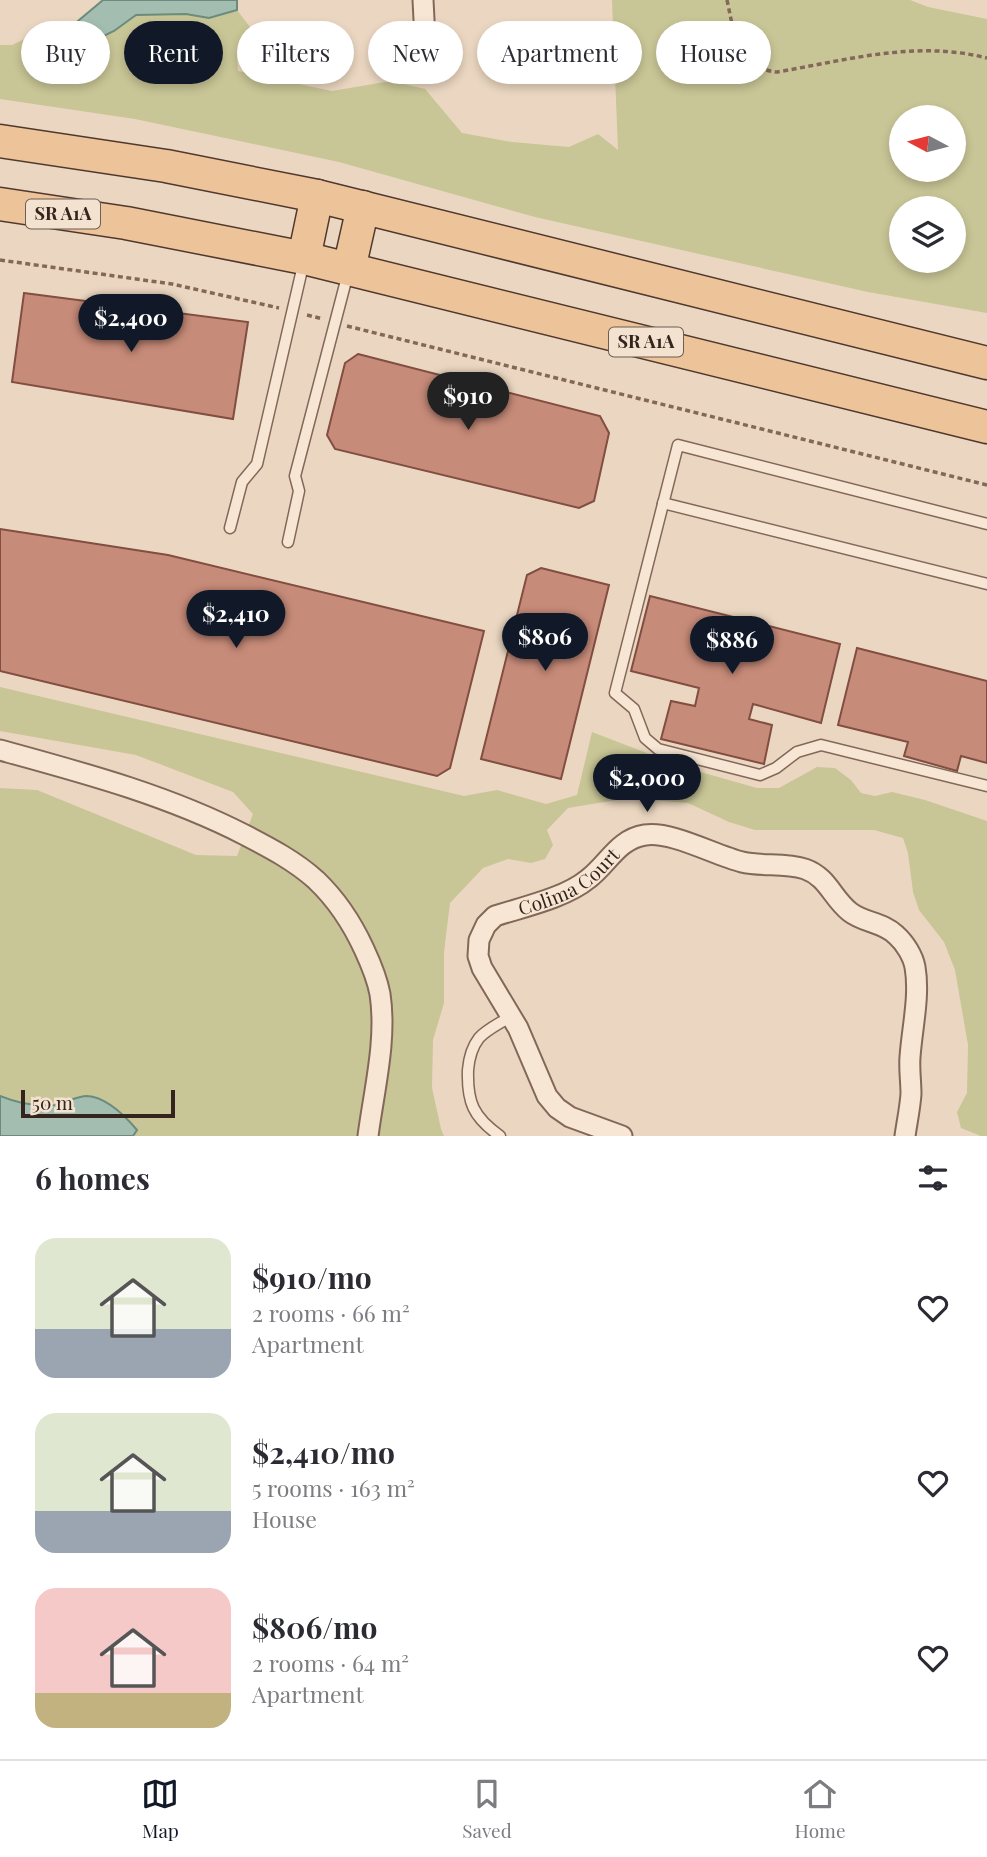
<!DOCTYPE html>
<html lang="en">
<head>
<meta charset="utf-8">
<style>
  :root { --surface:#fff; --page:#f7f7f7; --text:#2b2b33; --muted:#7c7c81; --line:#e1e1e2; --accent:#111827 }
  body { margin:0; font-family:"Playfair Display",serif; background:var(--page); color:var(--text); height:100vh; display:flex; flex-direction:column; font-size:26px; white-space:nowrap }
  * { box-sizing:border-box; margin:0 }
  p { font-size:23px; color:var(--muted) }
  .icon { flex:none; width:38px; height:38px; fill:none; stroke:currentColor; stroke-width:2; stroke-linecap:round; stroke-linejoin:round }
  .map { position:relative; height:1136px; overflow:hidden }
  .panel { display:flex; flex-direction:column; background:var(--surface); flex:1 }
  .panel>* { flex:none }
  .banner { position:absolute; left:21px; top:21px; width:945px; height:63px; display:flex; gap:14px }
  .needle { width:46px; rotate:277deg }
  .fabs { position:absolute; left:889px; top:105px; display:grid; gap:14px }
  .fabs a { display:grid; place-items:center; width:77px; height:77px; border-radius:50%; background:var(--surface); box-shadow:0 4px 10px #0003; font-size:35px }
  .scale { position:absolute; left:21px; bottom:18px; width:154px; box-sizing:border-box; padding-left:7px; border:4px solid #34241d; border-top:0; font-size:19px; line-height:24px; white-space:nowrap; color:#34241d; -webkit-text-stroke:5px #f3e2d0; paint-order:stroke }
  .price { position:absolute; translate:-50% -60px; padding:0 16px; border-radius:24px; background:var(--accent); color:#fff; font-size:23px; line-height:46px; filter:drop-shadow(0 2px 4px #0008) }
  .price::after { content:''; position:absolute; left:50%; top:42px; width:21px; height:16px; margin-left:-10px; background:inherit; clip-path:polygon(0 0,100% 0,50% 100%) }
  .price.current { background:#222; color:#fff }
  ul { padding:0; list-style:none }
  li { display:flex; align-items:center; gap:21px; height:175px; padding:0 35px }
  li span { display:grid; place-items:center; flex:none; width:196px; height:140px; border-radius:21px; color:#555 }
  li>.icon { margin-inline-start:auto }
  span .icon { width:84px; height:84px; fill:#fffc; stroke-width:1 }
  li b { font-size:30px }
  h2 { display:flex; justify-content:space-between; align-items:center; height:84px; padding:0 35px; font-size:30px }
  .pill { padding:0 24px; border-radius:32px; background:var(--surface); box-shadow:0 4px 10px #0003; font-size:24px; line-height:63px }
  .pill.current { background:var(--accent); color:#fff }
  .dock { display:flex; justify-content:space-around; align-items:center; height:98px; border-top:2px solid var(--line); background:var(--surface); font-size:19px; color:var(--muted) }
  .dock a { display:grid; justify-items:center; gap:4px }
  .dock .current { color:var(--accent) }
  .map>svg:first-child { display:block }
  .green { fill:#c8c596; fill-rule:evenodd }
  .water { fill:#a3beb1; stroke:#6b8b7d; stroke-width:2 }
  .building { fill:#c78b79; stroke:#814e41; stroke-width:2 }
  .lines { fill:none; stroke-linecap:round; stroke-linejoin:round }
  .lane-casing { stroke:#83685a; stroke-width:13 }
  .street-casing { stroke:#83685a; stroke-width:23 }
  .primary-casing { stroke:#51382e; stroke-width:35 }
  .path { stroke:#83685a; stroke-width:3.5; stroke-dasharray:5 3.5; stroke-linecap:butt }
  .lane { stroke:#f7e6d4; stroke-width:10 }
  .street { stroke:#f7e6d4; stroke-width:19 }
  .primary { stroke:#edc49a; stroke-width:32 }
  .labels { text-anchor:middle; stroke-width:5; stroke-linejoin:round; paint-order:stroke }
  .shield { fill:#f3e2d0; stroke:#6d5d53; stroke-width:2 }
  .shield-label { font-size:18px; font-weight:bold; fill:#34241d }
  .street-label { font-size:19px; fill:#34241d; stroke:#f3e2d0 }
</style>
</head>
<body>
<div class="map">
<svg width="987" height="1136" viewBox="0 0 987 1136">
  <rect width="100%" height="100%" fill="#ebd7c1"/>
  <g class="green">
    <path d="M612,0h298l18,7 59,12v294l-119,-21 -333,-75 -196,-55 -204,-43 -135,-20v-54h12l21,-10 14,11 67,-15 22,-16 50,-1 23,4 28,-8 13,17 -13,29 1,15 94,20 59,-10 34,8 37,44 50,9 57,5 29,-13 20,16zM901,117h53v53h-53zM901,208h53v53h-53z"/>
    <path d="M0,687l464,109 33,-6 49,14 31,-9 15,-63 91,35 74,21h22l38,-21 18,1 16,12 10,13 14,3 17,-4 33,8 62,21v315h-6l-20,-8 -4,-16 10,-19 1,-48 -13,-75 -11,-28 -25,-32 -6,-18 -5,-39 -5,-15 -29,-8h-119l-26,-8 -41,-19 -60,-5 -60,10 -21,22 6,15 -8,14 -14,4 -23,-4 -25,9 -33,35 -6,49v51l-11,37 -1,48 9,41 3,7h-311l3,-6 -48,-34c-33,9 -56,13 -88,0v-308l37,2 159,65 41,1 16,-42 -20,-22 -97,-37 -136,-24z"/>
  </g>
  <g class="water">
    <polygon points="103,0 237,0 237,10 209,18 186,14 136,15 114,31 79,48 47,46 33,35 46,26 72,26"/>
    <path d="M0,1096c17,7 36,11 55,9 10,-2 22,-9 32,-9 19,1 39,21 50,34l-4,6h-133z"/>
  </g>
  <g class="building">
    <polygon points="24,293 248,322 233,419 12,382"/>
    <polygon points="358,354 600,416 609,433 594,501 579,508 335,449 327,435 345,363"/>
    <polygon points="0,529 168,555 484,631 450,768 437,776 0,671"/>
    <polygon points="541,568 609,585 561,779 481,759 527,575"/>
    <polygon points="650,596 840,644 821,723 753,704 749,719 772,725 764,764 661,739 671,701 695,706 699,688 631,671"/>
    <polygon points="857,648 987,681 987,763 961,756 957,771 904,756 908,742 838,725"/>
  </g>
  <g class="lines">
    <defs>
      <g id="lane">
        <polyline points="663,503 987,584"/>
        <polyline points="987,524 678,445 615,693 634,709 645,738 658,749 760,775 776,768 797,752 821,745 987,786"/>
        <polyline points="230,528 242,482 257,464 304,261"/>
        <polyline points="288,542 299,491 295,476 348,273"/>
        <path d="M500,1136c-27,-19 -33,-34 -32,-66 1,-12 4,-23 11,-32 8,-9 22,-15 32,-22"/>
      </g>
      <g id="street">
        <polyline points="423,0 426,59"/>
        <path d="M0,750c84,23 167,45 245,85 25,13 50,26 71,45 21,20 36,43 48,69 7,15 13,29 16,45 7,46 -6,96 -12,142"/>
        <path id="s1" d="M622,1136l-52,-19 -13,-9 -10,-12 -29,-68 -36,-60 -4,-12 1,-16 7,-15 9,-9c28,-9 70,-18 93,-37 20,-15 30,-40 57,-44 27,-4 69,20 97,27 20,5 43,0 63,7 23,8 27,29 45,43 14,11 33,10 46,23 9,8 17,21 19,32 5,29 -3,61 -5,90 -1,12 1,25 1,37 -1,14 -4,28 -6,42"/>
      </g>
      <g id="primary">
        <polyline points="0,141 166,166 317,196 987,363"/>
        <polyline points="0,204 126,223 304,258 987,427"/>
        <polyline points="304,258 317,196"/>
        <polyline points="349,269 363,207"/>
      </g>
    </defs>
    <use href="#lane" class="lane-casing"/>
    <use href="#street" class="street-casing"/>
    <use href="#primary" class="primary-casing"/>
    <g class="path">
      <path d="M727,0c7,32 10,68 50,72 71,-12 139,-32 210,-14"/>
      <polyline points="0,260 172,284 279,308"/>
      <polyline points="307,315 323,319"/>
      <polyline points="347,326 987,485"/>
    </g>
    <use href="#lane" class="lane"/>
    <use href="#street" class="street"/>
    <use href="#primary" class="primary"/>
  </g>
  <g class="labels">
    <g class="shield">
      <rect x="26" y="199.5" width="74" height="29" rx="5"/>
      <rect x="609" y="327.5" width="74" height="29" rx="5"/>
    </g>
    <g class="shield-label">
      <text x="63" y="220">SR A1A</text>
      <text x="646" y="348">SR A1A</text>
    </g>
    <g class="street-label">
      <text dy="7" stroke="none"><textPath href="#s1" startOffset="371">Colima Court</textPath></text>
    </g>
  </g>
</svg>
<div class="fabs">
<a><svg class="needle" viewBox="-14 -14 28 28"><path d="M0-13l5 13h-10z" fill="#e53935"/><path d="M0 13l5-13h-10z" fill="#7c7c81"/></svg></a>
<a><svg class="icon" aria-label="layers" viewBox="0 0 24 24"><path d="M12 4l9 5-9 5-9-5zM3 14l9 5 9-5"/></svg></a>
</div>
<div class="scale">50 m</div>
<b class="price" style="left:131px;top:354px">$2,400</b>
<b class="price current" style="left:468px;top:432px">$910</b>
<b class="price" style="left:236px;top:650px">$2,410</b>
<b class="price" style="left:545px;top:673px">$806</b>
<b class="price" style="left:732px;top:676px">$886</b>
<b class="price" style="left:647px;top:814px">$2,000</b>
<div class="banner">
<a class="pill">Buy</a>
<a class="pill current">Rent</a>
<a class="pill">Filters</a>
<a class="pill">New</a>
<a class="pill">Apartment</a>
<a class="pill">House</a>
</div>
</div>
<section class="panel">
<h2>6 homes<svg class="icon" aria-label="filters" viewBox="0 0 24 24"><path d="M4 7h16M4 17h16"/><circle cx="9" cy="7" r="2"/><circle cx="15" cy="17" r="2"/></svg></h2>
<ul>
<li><span style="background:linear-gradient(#dfe7d0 65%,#9aa5b1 0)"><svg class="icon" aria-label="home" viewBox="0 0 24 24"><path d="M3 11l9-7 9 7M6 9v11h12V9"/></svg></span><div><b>$910/mo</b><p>2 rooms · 66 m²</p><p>Apartment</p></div><svg class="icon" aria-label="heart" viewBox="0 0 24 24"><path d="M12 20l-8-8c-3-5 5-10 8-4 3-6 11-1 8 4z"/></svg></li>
<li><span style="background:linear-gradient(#dfe7d0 70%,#9aa5b1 0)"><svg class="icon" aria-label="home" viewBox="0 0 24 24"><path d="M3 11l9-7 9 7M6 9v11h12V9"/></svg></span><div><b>$2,410/mo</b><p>5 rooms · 163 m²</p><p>House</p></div><svg class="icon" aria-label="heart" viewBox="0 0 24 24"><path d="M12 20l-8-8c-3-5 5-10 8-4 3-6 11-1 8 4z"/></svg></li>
<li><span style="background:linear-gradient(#f6c9c9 75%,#c2b280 0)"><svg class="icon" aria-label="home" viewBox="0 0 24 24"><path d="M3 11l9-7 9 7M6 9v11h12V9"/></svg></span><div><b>$806/mo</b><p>2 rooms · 64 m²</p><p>Apartment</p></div><svg class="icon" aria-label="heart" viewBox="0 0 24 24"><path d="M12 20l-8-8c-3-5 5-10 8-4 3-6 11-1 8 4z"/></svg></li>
</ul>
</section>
<nav class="dock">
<a class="current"><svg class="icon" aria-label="map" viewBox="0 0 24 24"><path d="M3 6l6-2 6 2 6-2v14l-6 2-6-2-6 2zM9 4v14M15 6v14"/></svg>Map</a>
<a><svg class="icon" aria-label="saved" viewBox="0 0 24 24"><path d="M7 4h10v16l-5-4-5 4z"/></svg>Saved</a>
<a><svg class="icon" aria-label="home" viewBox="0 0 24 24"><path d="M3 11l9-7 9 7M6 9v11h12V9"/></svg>Home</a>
</nav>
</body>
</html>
